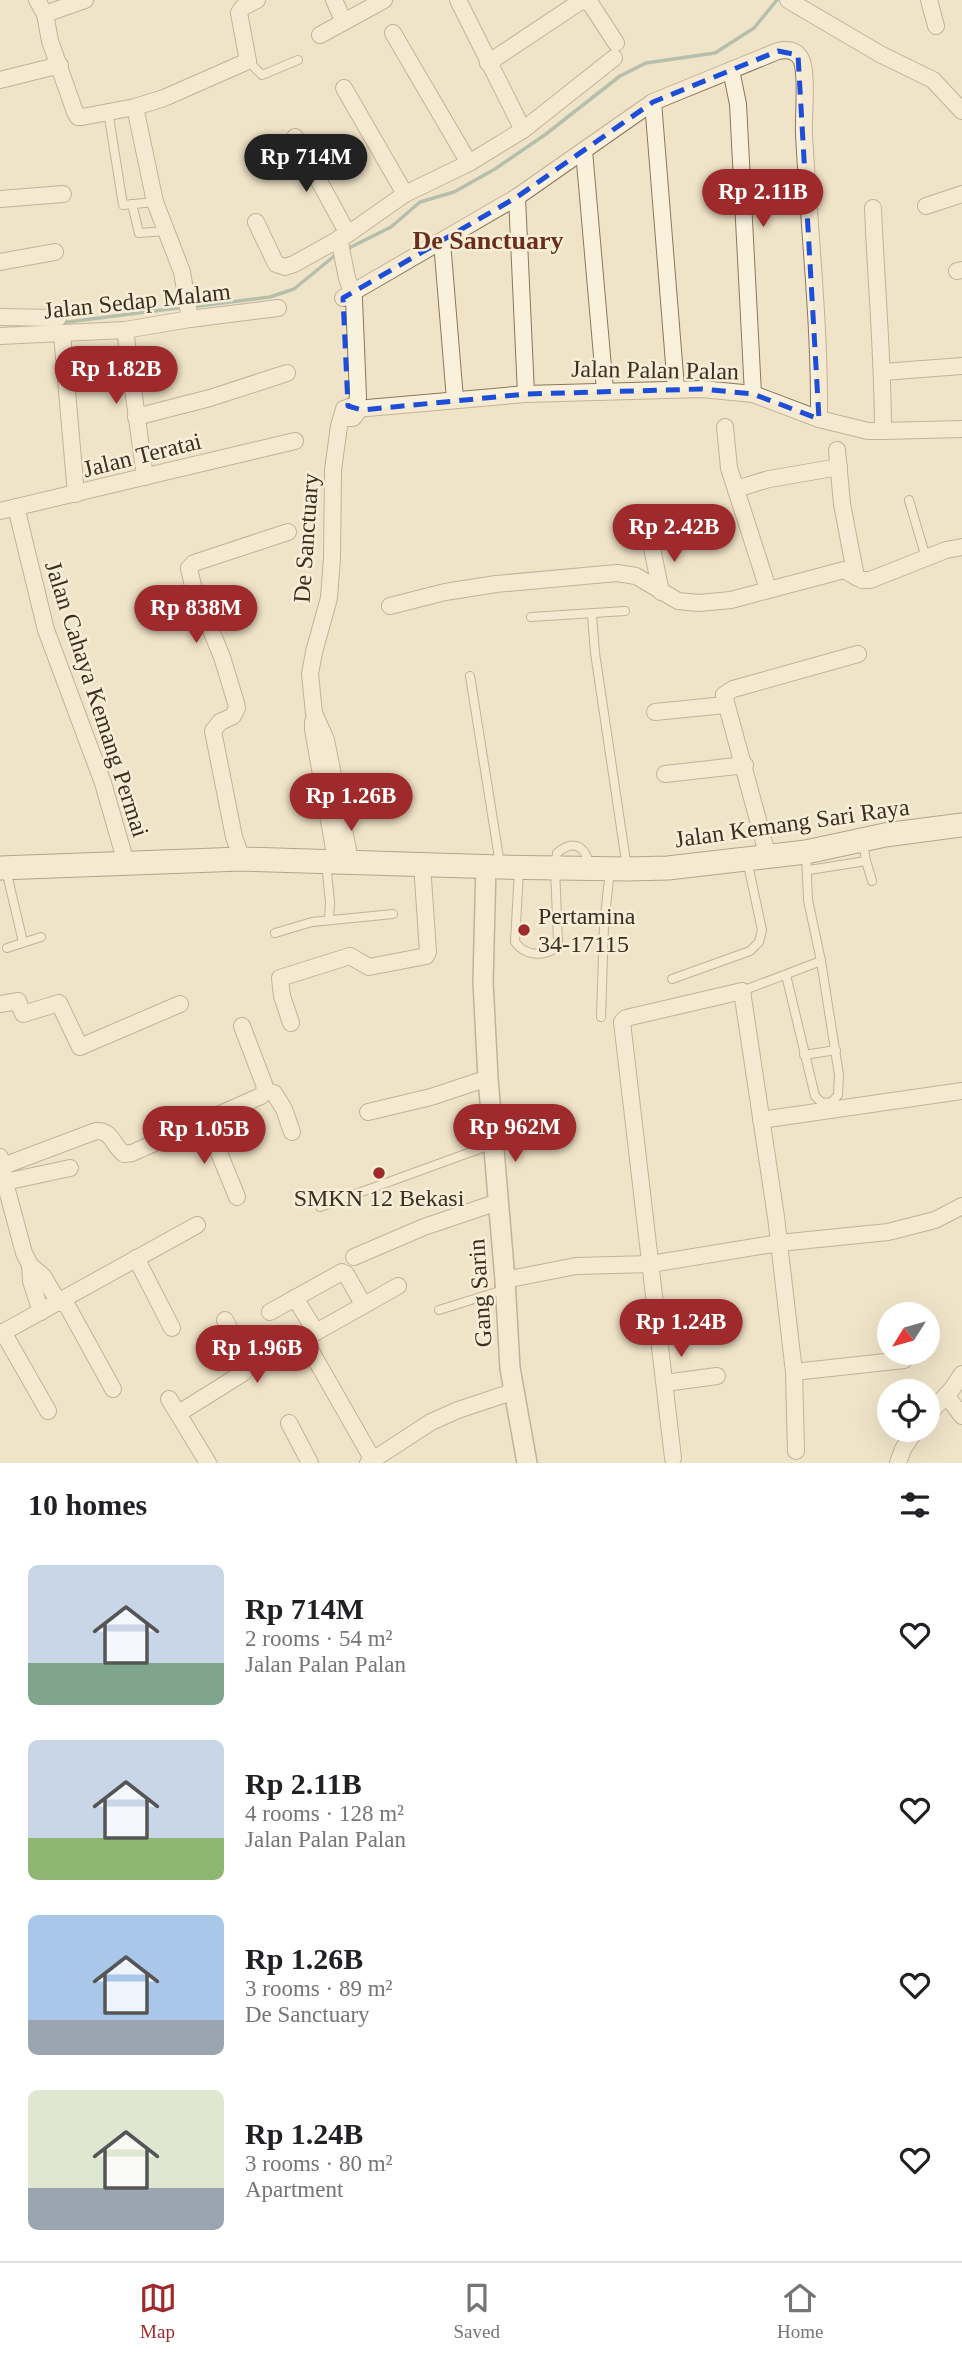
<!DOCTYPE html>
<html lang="en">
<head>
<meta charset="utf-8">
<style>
  :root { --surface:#fff; --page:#f2f2f2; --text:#202124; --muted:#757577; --line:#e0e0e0; --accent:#9e2a2b }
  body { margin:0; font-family:"Times New Roman",serif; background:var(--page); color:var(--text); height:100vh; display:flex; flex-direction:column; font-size:26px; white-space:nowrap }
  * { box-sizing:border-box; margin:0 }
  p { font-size:23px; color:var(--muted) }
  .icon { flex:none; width:38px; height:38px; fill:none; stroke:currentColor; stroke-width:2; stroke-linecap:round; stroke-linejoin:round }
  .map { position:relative; height:1463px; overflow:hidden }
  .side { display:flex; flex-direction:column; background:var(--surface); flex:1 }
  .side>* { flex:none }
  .needle { width:46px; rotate:233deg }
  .controls { position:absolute; left:877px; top:1302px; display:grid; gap:14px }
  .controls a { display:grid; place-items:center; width:63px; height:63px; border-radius:50%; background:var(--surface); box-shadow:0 7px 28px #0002; font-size:35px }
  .price { position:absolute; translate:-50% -60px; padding:0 16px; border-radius:24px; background:var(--accent); color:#fff; font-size:23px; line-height:46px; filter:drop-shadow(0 2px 4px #0008) }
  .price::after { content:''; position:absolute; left:50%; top:42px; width:21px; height:16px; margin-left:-10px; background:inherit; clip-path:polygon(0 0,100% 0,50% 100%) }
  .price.on { background:#222; color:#fff }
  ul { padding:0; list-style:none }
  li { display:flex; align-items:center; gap:21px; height:175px; padding:0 28px }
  li span { display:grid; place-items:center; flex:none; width:196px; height:140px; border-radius:10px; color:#555 }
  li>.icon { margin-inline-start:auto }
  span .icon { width:84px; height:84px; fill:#fffc; stroke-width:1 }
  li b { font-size:30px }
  h2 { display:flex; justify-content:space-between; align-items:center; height:84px; padding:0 28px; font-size:30px }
  .dock { display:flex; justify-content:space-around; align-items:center; height:98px; border-top:2px solid var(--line); background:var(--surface); font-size:19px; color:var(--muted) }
  .dock a { display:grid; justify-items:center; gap:4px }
  .dock .on { color:var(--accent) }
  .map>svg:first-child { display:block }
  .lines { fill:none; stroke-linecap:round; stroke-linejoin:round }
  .stream { stroke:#6f938a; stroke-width:3.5 }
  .service-casing { stroke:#8d765c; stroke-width:10 }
  .minor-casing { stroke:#8d765c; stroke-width:18 }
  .tertiary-casing { stroke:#8d765c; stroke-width:22 }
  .secondary-casing { stroke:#6f573f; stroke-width:25 }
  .service { stroke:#faf1dc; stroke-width:8 }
  .minor { stroke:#faf1dc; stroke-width:16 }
  .tertiary { stroke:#faf1dc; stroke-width:19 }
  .secondary { stroke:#faf1dc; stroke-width:23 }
  .marked { fill:none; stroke:#1d4ed8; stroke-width:5; stroke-dasharray:14 9; stroke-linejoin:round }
  .poi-dot { fill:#9e2a2b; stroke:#f7eed8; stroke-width:2.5 }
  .labels { text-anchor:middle; stroke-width:5; stroke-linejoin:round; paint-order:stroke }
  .street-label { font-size:24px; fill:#3d2e20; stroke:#f7eed8 }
  .poi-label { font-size:24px; fill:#3d2e20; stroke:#f7eed8; text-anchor:start }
  .neighbourhood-label { font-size:26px; font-weight:bold; fill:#6b2e1e; stroke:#f7eed8 }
</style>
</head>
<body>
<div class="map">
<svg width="962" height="1463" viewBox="0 0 962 1463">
  <rect width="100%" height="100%" fill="#f0e4c8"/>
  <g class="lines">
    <g class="stream">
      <polyline points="345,250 391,227 420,202 454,192 495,169 546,134 620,76 646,63 715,53 754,28 777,0"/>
      <polyline points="192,307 270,297 294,289 338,253"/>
      <polyline points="60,323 185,307"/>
      <polyline points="26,327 46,325"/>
    </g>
    <defs>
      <g id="service">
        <polyline points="248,61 262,75 298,60"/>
        <polyline points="108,111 123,205 155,202"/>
        <polyline points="132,204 139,233 166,231"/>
        <polyline points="909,500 926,558"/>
        <polyline points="592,615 595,653 627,868"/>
        <polyline points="531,617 625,611"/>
        <polyline points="470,676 500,864"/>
        <polyline points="866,861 872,881"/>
        <polyline points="326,863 330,902 329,919"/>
        <polyline points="6,870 23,942"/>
        <path d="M519,870l-4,72c9,13 26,15 39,7l4,-6 -3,-75 2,-15c17,-15 29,-6 33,14"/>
        <polyline points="809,870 866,861 863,842"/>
        <polyline points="275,933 312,922 393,914"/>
        <polyline points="7,948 41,937"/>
        <polyline points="786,975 815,1096 822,1103 832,1102 838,1095 839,1075 821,961"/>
        <polyline points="672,979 750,951 759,942 762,930 747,860"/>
        <polyline points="742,991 821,961 808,900 806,854"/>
        <polyline points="601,1017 604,925 610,870"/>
        <polyline points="804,1055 836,1050"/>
        <polyline points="320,1207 493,1144"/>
        <polyline points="439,1310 503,1290"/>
      </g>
      <g id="minor">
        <polyline points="37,0 45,14 50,41 75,112 78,117 82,117 135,107 164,98 248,61 239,13 243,7 257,0"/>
        <polyline points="334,0 344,22"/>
        <polyline points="458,0 523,130"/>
        <polyline points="788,0 880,54 933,80 962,111"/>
        <polyline points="929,0 936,26"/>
        <polyline points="45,14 85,0"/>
        <polyline points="393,33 469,163"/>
        <polyline points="320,35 384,0"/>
        <polyline points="488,63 581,1 590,3 616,43"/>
        <polyline points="731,70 738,104 753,394"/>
        <polyline points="0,80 60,65"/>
        <polyline points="344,88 405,194"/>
        <polyline points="653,102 676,388"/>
        <polyline points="135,107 155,202 182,272 190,319"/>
        <polyline points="295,137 348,234"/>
        <polyline points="584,151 605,390"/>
        <polyline points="517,197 526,394"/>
        <polyline points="0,199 63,194"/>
        <polyline points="926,206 962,194"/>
        <polyline points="256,222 276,264 285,267 294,264 348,234 405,194 469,163 523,130 614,58"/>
        <polyline points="339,238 347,278 354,299 358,397 355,408"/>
        <polyline points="442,242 455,399"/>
        <polyline points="0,262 55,252"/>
        <polyline points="957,271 962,270"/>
        <path d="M343,298l174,-101 136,-95 125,-51c9,-2 18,-1 23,8 7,14 2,58 3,75 5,96 16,190 15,285"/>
        <polyline points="0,317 58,318"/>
        <polyline points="125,330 145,477"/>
        <polyline points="62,334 76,494"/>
        <polyline points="0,336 125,330 190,319 278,308"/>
        <polyline points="883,372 962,366"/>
        <path d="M356,409l170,-15 176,-5 51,5 66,25 49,12h15c0,-75 -7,-148 -10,-223"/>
        <polyline points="344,413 347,418 353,418 357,413 356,409 352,406 344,409 339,426 333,470 332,558 329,598 314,652 310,674 314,713 326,740 350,860"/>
        <polyline points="136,417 210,398 287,373"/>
        <polyline points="725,427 729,468 768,589"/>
        <polyline points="883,431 962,429"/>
        <polyline points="837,450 842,504 856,577"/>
        <polyline points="736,489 769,479 839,467"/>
        <polyline points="16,507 46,630 103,783 126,863"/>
        <polyline points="0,511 295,441"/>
        <polyline points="651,543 661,592"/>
        <polyline points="390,606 445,592 496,584 617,573 636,576 678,601 699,603 731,600 844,570 862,580 870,580 946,550 962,547"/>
        <polyline points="655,712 725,705"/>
        <polyline points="313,722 313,729 336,860"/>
        <polyline points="665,774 745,765"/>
        <polyline points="768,857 724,695 733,689 858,654"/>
        <polyline points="242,859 234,837 213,731 220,722 233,716 237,708 236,703 222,657 193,586 189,568 194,563 288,532"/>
        <polyline points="0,1004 18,1001 23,1014 59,1003 80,1047 180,1004"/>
        <polyline points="291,1023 282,996 280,978 350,956 369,967 426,956 428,952 422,864"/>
        <polyline points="265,1091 274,1093 284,1109 292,1132"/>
        <polyline points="368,1112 431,1097 488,1078"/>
        <polyline points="761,1120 962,1091"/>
        <polyline points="206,1121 237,1197"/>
        <polyline points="0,1157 7,1190 24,1253 30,1265 31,1281 41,1312"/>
        <path d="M3,1166l93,-35c16,-1 17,15 28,23l8,-1 129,-57 4,-5 -1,-7 -22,-58"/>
        <polyline points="5,1182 70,1168"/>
        <polyline points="354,1257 424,1227 498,1202"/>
        <polyline points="136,1258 172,1328"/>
        <polyline points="30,1265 43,1276 59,1303"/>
        <polyline points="505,1280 576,1266 651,1264 779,1243 888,1232 935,1220 962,1206"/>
        <polyline points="295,1298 316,1332"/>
        <polyline points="64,1300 113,1389"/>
        <polyline points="270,1312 342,1272 346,1274 363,1304"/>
        <polyline points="3,1332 48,1411"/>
        <polyline points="0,1334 197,1225"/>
        <polyline points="278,1359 308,1346"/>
        <polyline points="794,1372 904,1360"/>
        <polyline points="665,1383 717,1376"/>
        <polyline points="946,1395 962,1416"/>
        <polyline points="169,1399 208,1463"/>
        <polyline points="179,1413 243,1373 247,1368 247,1363 225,1320"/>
        <polyline points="928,1415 952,1389 962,1374"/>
        <polyline points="289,1423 310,1463"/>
        <polyline points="673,1458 622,1022 626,1018 742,991 776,1217 794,1372 796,1451"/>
        <polyline points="373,1460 308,1346 309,1336 398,1286"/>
        <polyline points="368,1463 431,1422 458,1410 515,1391"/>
        <polyline points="898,1463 903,1449 916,1430"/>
      </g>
      <polyline id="tertiary" points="486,866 483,982 488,1078 505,1280 510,1368 527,1463"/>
      <polyline id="secondary" points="0,868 242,859 500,867 627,869 668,868 806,852 885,835 962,825"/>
    </defs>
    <use href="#service" class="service-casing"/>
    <use href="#minor" class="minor-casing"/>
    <use href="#tertiary" class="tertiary-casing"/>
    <use href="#secondary" class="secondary-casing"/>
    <use href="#service" class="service"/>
    <use href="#minor" class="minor"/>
    <use href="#tertiary" class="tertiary"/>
    <use href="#secondary" class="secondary"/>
  </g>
  <path d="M0 0H962V1463H0ZM778,51l20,4 21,364 -66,-25 -51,-5 -176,5 -164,16 -14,-4 -5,-108 174,-101 136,-95z" fill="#f0e4c8" fill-opacity=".55" fill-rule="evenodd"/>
  <path class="marked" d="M778,51l20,4 21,364 -66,-25 -51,-5 -176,5 -164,16 -14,-4 -5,-108 174,-101 136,-95z"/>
  <g class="poi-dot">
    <circle cx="524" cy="930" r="7"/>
    <circle cx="379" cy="1173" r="7"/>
  </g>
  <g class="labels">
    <g class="street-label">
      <text transform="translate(137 301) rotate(-6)" y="8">Jalan Sedap Malam</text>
      <text transform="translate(655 370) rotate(1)" y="8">Jalan Palan Palan</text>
      <text transform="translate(142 455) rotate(-14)" y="8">Jalan Teratai</text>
      <text transform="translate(306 538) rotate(-86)" y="8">De Sanctuary</text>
      <text transform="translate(97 699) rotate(72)" y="8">Jalan Cahaya Kemang Permai</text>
      <text transform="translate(792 823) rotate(-8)" y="8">Jalan Kemang Sari Raya</text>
      <text transform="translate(480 1293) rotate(-94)" y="8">Gang Sarin</text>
    </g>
    <g class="poi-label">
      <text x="538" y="924">Pertamina<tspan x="538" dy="28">34-17115</tspan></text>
      <text x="379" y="1206" text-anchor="middle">SMKN 12 Bekasi</text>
    </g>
    <g class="neighbourhood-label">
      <text x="488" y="249">De Sanctuary</text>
    </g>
  </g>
</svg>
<div class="controls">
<a><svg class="needle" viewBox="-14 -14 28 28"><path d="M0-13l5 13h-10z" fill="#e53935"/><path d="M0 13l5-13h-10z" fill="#757577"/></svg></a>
<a><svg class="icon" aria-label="locate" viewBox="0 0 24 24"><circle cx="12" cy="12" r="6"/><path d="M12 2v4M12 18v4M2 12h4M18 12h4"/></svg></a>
</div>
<b class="price on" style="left:306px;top:194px">Rp 714M</b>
<b class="price" style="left:763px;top:229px">Rp 2.11B</b>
<b class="price" style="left:116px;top:406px">Rp 1.82B</b>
<b class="price" style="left:674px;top:564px">Rp 2.42B</b>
<b class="price" style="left:196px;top:645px">Rp 838M</b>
<b class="price" style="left:351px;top:833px">Rp 1.26B</b>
<b class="price" style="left:515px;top:1164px">Rp 962M</b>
<b class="price" style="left:204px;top:1166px">Rp 1.05B</b>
<b class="price" style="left:681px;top:1359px">Rp 1.24B</b>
<b class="price" style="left:257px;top:1385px">Rp 1.96B</b>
</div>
<section class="side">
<h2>10 homes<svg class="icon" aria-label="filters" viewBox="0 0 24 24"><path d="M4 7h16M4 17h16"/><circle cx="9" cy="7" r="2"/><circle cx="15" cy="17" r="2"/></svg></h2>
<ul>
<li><span style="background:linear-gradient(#c9d6e8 70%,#7fa58c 0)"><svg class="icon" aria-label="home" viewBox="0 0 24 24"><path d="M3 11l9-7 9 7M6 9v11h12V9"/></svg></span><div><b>Rp 714M</b><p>2 rooms · 54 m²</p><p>Jalan Palan Palan</p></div><svg class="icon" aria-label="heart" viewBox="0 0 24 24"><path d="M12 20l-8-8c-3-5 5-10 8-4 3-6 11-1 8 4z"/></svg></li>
<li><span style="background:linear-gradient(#c9d6e8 70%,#8fb573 0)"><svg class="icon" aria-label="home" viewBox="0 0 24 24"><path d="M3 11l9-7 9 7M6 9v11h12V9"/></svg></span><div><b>Rp 2.11B</b><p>4 rooms · 128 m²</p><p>Jalan Palan Palan</p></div><svg class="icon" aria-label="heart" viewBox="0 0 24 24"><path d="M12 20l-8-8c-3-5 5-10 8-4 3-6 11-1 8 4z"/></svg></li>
<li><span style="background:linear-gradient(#a9c7e8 75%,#9aa5b1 0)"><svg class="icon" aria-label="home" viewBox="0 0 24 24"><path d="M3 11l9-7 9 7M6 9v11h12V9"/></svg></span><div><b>Rp 1.26B</b><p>3 rooms · 89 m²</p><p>De Sanctuary</p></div><svg class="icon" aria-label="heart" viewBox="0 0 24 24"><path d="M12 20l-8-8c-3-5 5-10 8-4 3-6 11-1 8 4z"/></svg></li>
<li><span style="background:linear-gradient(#dfe7d0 70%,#9aa5b1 0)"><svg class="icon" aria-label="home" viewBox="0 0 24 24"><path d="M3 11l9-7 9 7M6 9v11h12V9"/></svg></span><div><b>Rp 1.24B</b><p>3 rooms · 80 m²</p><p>Apartment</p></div><svg class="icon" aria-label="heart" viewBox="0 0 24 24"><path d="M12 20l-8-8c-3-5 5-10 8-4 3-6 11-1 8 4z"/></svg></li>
</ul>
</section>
<nav class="dock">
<a class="on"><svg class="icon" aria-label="map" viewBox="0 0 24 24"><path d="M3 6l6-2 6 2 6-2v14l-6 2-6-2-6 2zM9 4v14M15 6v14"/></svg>Map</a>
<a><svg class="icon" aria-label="saved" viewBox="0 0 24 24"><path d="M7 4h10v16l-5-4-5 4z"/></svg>Saved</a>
<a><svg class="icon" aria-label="home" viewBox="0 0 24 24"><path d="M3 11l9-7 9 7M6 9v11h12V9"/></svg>Home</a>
</nav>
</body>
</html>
